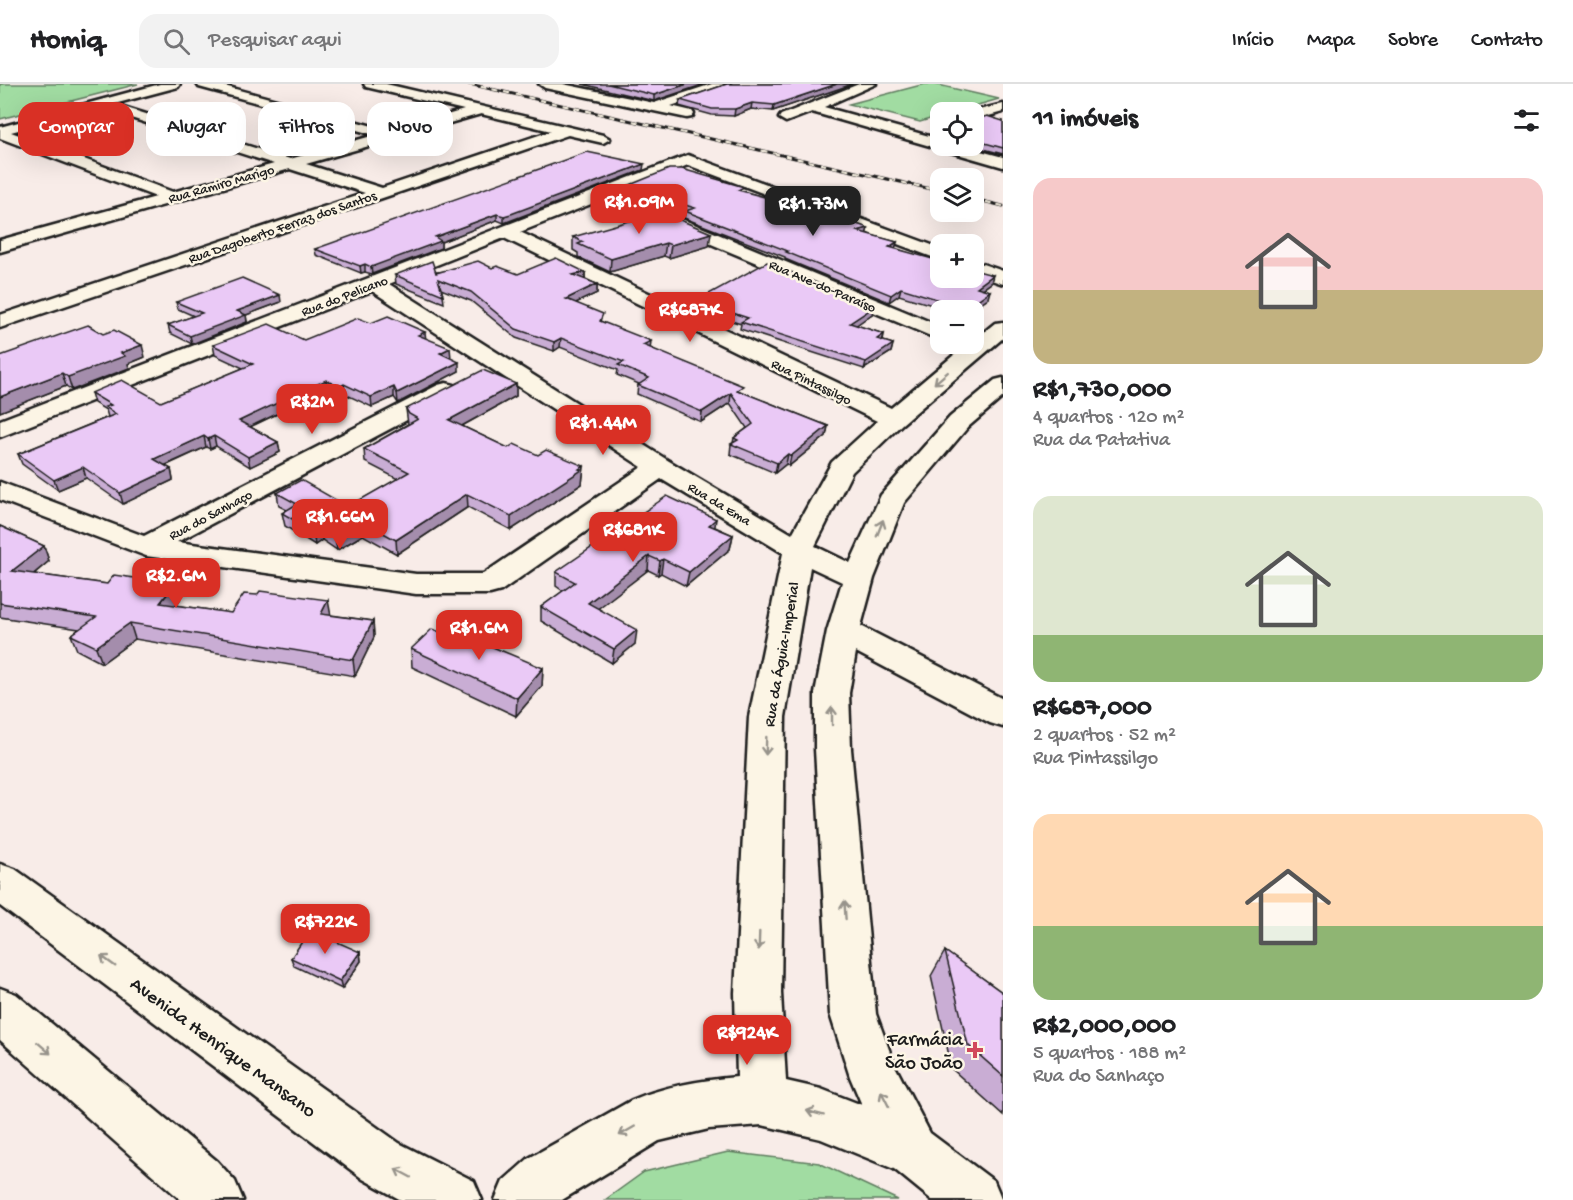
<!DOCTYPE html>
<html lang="pt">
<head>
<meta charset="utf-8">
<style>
  :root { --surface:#fff; --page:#f2f2f2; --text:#202124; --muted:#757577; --line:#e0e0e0; --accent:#d93025 }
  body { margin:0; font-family:"Gochi Hand",sans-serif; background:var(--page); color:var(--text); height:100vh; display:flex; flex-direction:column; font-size:22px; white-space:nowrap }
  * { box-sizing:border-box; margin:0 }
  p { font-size:20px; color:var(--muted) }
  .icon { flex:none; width:33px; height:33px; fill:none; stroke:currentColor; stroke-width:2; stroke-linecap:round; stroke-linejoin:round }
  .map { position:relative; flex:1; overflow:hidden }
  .panel { display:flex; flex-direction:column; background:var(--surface); width:570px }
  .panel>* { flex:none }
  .banner { position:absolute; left:18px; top:18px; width:570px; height:54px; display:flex; gap:12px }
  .tools { position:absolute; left:930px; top:18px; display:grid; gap:12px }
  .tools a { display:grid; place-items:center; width:54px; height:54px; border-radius:12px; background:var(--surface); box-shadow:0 6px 24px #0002; font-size:30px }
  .price { position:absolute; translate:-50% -51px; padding:0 14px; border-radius:12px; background:var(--accent); color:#fff; font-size:20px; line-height:39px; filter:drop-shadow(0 2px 3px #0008) }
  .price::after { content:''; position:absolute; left:50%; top:36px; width:18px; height:14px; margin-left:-9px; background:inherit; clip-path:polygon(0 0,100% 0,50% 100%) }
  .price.selected { background:#222; color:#fff }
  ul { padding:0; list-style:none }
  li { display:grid; align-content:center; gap:12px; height:318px; padding:0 30px }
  li span { display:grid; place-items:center; height:186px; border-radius:18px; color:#555 }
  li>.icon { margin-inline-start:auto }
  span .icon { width:108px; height:108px; fill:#fffc; stroke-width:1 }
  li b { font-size:26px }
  h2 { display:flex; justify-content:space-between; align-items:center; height:72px; padding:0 30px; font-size:26px }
  .chip { padding:0 21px; border-radius:18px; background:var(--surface); box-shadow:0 6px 24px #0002; font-size:21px; line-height:54px }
  .chip.selected { background:var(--accent); color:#fff }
  header { display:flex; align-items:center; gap:36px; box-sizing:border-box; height:84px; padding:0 30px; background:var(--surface); border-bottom:2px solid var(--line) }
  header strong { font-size:28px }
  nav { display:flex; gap:33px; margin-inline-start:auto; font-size:21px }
  .search { width:420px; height:54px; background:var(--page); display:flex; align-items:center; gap:15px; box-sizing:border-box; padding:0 21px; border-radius:18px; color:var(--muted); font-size:22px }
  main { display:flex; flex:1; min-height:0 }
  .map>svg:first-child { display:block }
  .green { fill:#a1dca2; stroke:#5e7c5f; stroke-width:1.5 }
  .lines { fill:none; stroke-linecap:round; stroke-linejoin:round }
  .minor-casing { stroke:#1c1c1c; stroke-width:5 }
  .minor { fill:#fcf5e5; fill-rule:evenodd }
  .rail-casing { stroke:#1c1c1c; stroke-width:3 }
  .rail { stroke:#fcf5e5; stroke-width:2; stroke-dasharray:6; stroke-linecap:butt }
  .wall { fill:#c9add4; stroke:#1c1c1c; stroke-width:1.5 }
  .shaded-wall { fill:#a48dac; stroke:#1c1c1c; stroke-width:1.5 }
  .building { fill:#eac9f6; stroke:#1c1c1c; stroke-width:1.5 }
  .oneway { stroke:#97938b }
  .poi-dot { fill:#d1495b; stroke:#fcf5e5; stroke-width:2 }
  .labels { text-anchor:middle; stroke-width:5; stroke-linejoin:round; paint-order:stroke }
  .far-street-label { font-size:14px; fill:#1c1c1c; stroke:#fcf5e5 }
  .street-label { font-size:16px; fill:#1c1c1c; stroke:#fcf5e5 }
  .near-poi-label { font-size:20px; fill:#1c1c1c; stroke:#fcf5e5; text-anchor:end }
  .near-street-label { font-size:20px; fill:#1c1c1c; stroke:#fcf5e5 }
</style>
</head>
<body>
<header>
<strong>Homiq</strong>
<div class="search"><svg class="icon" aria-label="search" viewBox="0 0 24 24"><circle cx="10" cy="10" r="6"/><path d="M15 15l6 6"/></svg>Pesquisar aqui</div>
<nav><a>Início</a><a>Mapa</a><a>Sobre</a><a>Contato</a></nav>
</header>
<main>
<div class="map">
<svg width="1003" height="1116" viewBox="0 0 1003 1116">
  <rect width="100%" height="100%" fill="#f8ece8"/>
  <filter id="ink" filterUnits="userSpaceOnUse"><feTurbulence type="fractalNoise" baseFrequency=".0167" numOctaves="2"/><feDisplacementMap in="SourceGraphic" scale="12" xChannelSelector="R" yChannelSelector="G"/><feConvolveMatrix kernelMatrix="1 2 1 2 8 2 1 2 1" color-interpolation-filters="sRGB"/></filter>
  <g filter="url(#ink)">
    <g class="green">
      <polygon points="0,0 138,0 0,35"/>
      <polygon points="925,0 934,0 999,15 953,28 940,28 940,32 920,38 849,20"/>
      <polygon points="728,1068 819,1079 898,1116 605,1116 644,1088"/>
    </g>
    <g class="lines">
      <defs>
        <g id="minor">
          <path d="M160,0h20l-2,3 -64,17 176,55 85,-24 -176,-48 -2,-3h20l174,47 73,-21 -98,-23 -2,-3h22l217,51 7,4 -7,4 -35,-8 -568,193v-13l365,-122 -75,-24 -290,83v-12l156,-43 -156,-59v-11zM100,24l174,56 -101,28 -162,-60zM481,30l70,17 -169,57 -76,-24z"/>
          <polygon points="539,0 563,0 654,19 712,0 730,0 728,3 671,22 692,27 694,30 692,33 687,34 545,4"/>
          <polygon points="859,0 876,0 824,23 940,55 940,62 962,62 1003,73 1003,83 812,28 786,38 779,34 781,31"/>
          <polygon points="1003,20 1003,28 974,36 974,28 971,28"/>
          <path d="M688,71l252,93v12l-252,-95 -69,28 321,133v14l-336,-141 -84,33 371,176 76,-64h7v-4l21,-17 8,-1v16l-101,86 -50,48 -37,74 35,17 31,-68 69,-78 45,-37 8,-2v19l-35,30 -64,76 -30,75 -13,48 142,73v28l-13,-4 -134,-71 -7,41 2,56 25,265 19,52 35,67 64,48 8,19h-70l-38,-31 -73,-30 -59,-14 -53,4 -50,12 -97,59h-67l8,-19 26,-23 103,-58c33,-14 69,-20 105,-23l-2,-84 14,-276 34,-164 -122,-74 -160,112 -11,3h-74l-270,-38 -146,-56v-18l144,54 294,-151 8,-2 8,2 4,5 -4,5 -277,147 239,32h67l159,-107 -270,-176 -372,146v-17zM504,154l373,183 -45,41 -40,72 -123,-73 -280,-177zM810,483l32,15 -15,49 -12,62v56l15,265 20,63 12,28 -41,-16 -35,-8 -5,-88 4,-276z"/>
          <polygon points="974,177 1003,187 1003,200 974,190"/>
          <polygon points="0,780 15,785 399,1059 474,1097 482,1116 401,1116 363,1095 0,822"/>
          <polygon points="0,904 16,910 217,1077 235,1097 243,1116 181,1116 0,956"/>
        </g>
      </defs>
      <use href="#minor" class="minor-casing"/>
      <use href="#minor" class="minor"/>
      <defs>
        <g id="rail">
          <polyline points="469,0 940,107"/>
          <polyline points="974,115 1003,122"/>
        </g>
      </defs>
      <use href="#rail" class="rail-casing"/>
      <use href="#rail" class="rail"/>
    </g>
    <g class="wall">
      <polygon points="582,0 705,0 654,17"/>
      <polygon points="727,0 853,0 773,27 751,25 734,32 712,31 679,22 680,16"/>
      <polygon points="974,36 1003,37 1003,70 972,62 974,62"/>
      <polygon points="940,45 940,53 936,51 937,46"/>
      <polygon points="643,86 511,136 504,139 497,136 441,158 441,164 372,190 365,188 361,189 316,171 315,165"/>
      <polygon points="625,103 743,107 868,144 866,150 897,158 895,164 991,199 983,205 988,214 970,226 949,226 899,211 889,218 785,175 785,173 684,134 685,128 625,109"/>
      <polygon points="573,153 709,162 669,174 664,172 610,188 578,173 578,169 573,166"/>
      <polygon points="492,184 518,190 585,188 585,196 597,200 597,209 575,219 602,238 650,264 742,308 828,342 826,352 789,382 786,380 775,389 730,370 731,360 733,359 734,354 747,344 730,319 701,338 637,310 638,301 639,300 617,291 618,286 560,263 554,267 516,254 471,217 441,205 443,211 444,219 396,200 395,191"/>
      <polygon points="696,217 872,230 856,241 884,250 883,257 893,260 891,268 864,285 740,245 741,240 695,225"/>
      <polygon points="176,218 281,218 246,231 247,238 192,260 170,249 168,241 194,232 178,225"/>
      <polygon points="371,239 425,254 451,274 459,287 398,319 394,313 372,323 345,310 340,312 327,306 250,343 278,358 280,368 250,383 216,362 210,365 206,363 165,382 171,385 173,396 123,420 86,394 58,406 22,380 18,370 108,333 106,326 94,319 91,309 161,318 243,284 215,271 213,261 304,256"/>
      <polygon points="0,272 145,273 128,280 129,284 72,306 66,302 0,328"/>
      <polygon points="516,300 516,312 462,342 508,364 584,382 582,400 511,446 468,423 397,470 363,451 337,466 322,456 315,461 285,442 282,429 287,426 279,422 277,409 348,423 398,395 365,378 364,365 408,340 406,325"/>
      <polygon points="0,442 44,462 49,477 34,490 107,500 175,500 180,515 175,521 231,529 331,531 373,537 374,553 355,592 135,555 102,579 77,566 71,551 79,545 0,533"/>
      <polygon points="715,443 733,451 730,465 686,502 661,489 658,491 648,486 598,524 635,560 612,579 541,537 541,523 563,507 556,502 556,488"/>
      <polygon points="411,565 543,584 542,602 516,632 412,583"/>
      <polygon points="945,867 1003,909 1003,1031 952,985 931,892"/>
      <polygon points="360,868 361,877 342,905 294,882 291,874"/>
    </g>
    <g class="shaded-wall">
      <polygon points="687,0 705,0 654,17 654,11"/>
      <polygon points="837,0 853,0 773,27 774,21"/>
      <polygon points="752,19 751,25 734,32 735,25"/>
      <polygon points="644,80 643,86 504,139 504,132"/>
      <polygon points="497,130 497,136 441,158 441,164 372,190 371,183 435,153"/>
      <polygon points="868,144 866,151 857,147"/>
      <polygon points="711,149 709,162 669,174 671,161"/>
      <polygon points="897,158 895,165 889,163"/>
      <polygon points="666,159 664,172 610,188 611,175"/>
      <polygon points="365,180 365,188 361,189 360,182"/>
      <polygon points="585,188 585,196 573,191"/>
      <polygon points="993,191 991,199 975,210 977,203"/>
      <polygon points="597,200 597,209 565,224 566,215"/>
      <polygon points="901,204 899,211 889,218 891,211"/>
      <polygon points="990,207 988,214 970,226 965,226 966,224"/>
      <polygon points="280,211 281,218 246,231 247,238 192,260 190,252 237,227"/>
      <polygon points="874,223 872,230 848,247 850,239"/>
      <polygon points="425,248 426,257 418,251"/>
      <polygon points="884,250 882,258 877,255"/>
      <polygon points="561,254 560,263 554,267 554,258"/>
      <polygon points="651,257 650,266 643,261"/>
      <polygon points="893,260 891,268 864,285 866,278"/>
      <polygon points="142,261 145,273 128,280 129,284 72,306 68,293 121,269"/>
      <polygon points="450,264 451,274 440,269"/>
      <polygon points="459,278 459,287 398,319 397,309"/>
      <polygon points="62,289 66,302 0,328 0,313"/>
      <polygon points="326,296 327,306 241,347 239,337"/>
      <polygon points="344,300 345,310 340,312 339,303"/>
      <polygon points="516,300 516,312 449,349 449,336"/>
      <polygon points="394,303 394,313 372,323 371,313"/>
      <polygon points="731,309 730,319 701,338 702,328"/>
      <polygon points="828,342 826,352 789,382 791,372"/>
      <polygon points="204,352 206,363 157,385 154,375"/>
      <polygon points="214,352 216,362 210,365 208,355"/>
      <polygon points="278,358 280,368 250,383 248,373"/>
      <polygon points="788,370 786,380 775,389 777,379"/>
      <polygon points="584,382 582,400 511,446 511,432"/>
      <polygon points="83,383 86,394 58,406 54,396"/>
      <polygon points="171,385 173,396 123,420 120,409"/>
      <polygon points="467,410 468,423 397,470 396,456"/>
      <polygon points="716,435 714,449 709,441"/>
      <polygon points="362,437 363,451 337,466 335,452"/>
      <polygon points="320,443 322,456 315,461 313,447"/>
      <polygon points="733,451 730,465 686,502 689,488"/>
      <polygon points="44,462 49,477 19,502 12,487"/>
      <polygon points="649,472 648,486 587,533 588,519"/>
      <polygon points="663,475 661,489 658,491 660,477"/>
      <polygon points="175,500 180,515 165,535 160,519"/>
      <polygon points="328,516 331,532 321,530"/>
      <polygon points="373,537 374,553 355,592 353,576"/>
      <polygon points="130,539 135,555 102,579 96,563"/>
      <polygon points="637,546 635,560 612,579 614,565"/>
      <polygon points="543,584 542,602 516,632 517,614"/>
      <polygon points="360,868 361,877 342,905 340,897"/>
    </g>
    <g class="building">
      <polygon points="608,0 687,0 654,11"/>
      <polygon points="727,0 837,0 774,21 752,19 735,25 712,25 680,16"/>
      <polygon points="987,32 1003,37 1003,64 974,56 974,36"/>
      <polygon points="587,68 644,80 511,130 504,132 497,130 435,153 441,157 371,183 365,180 360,182 315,165"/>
      <polygon points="669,85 682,85 744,103 738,106 835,132 868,144 857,147 897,158 889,163 940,177 940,194 974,194 974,186 993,191 977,203 990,207 966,224 901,204 891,211 786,168 788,167 685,127 695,124 625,103"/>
      <polygon points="661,128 711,149 671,161 666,159 611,175 578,160 583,158 573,153"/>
      <polygon points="556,174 585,188 573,191 597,200 566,215 603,230 600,237 651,257 643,261 743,302 737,306 828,342 791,372 788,370 777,379 731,360 738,356 734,354 753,340 731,309 702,328 638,301 649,294 618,281 624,278 561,254 554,258 516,245 471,208 438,195 443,211 395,191 432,177 436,189 478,177 492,184 497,182 518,190"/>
      <polygon points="767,178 874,223 850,239 884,250 877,255 893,260 866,278 741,238 748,234 696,217"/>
      <polygon points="242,194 280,211 237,227 246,231 190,252 168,241 202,229 176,218"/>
      <polygon points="388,232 425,248 418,251 450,264 440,269 459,278 397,309 394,303 371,313 344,300 339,303 326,296 239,337 278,358 248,373 214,352 208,355 204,352 154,375 171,385 120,409 83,383 54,396 18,370 116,330 105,323 111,321 91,309 122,296 161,318 253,280 213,261 269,240 304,256 358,234 371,239"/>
      <polygon points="88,241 103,250 114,246 142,261 121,269 125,272 68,293 62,289 0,313 0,272"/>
      <polygon points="483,286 516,300 449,336 508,364 514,360 538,371 546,366 584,382 579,385 582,386 511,432 467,410 396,456 362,437 335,452 320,443 313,447 282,429 297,420 277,409 301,396 348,423 409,388 364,365 418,335 409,330 406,325"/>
      <polygon points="667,412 716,435 709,441 733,451 689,488 663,475 660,477 649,472 588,519 637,546 614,565 541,523 575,498 556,488"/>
      <polygon points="0,442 44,462 12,487 107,500 114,491 175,500 160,519 231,529 244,510 257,511 260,507 328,516 321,530 373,537 353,576 130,539 96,563 71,551 96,533 0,519"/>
      <polygon points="445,543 543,584 517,614 411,565 432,545 440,548"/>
      <polygon points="310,846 360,868 340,897 291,874"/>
      <polygon points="945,867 1003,909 1003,992 968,961"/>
    </g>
    <defs><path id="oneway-shaft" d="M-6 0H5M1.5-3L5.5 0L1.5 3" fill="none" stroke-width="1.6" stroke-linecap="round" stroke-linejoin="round" transform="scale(1.5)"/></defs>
    <g class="oneway">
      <use href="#oneway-shaft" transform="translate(941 294) rotate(139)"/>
      <use href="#oneway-shaft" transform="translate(880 444) rotate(-69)"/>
      <use href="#oneway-shaft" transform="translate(832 632) rotate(-90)"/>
      <use href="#oneway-shaft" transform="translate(766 662) rotate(92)"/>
      <use href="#oneway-shaft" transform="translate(845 826) rotate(-94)"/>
      <use href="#oneway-shaft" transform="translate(759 857) rotate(92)"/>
      <use href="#oneway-shaft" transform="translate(108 877) rotate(-144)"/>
      <use href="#oneway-shaft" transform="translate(44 964) rotate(41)"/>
      <use href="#oneway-shaft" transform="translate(885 1015) rotate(-117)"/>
      <use href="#oneway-shaft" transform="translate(815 1029) rotate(-165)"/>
      <use href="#oneway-shaft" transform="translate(627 1047) rotate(150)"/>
      <use href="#oneway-shaft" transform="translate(403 1089) rotate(-152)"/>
    </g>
  </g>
  <path class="poi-dot" d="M972 957h6v6h6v6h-6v6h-6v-6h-6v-6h6z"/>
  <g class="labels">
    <g class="far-street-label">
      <text transform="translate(221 99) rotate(-16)" y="5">Rua Ramiro Marigo</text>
      <text transform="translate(282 142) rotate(-19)" y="5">Rua Dagoberto Ferraz dos Santos</text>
      <text transform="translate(823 201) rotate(23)" y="5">Rua Ave-do-Paraíso</text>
      <text transform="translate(344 211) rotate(-21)" y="5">Rua do Pelicano</text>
      <text transform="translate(812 297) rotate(26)" y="5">Rua Pintassilgo</text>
      <text transform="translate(720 419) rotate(31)" y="5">Rua da Ema</text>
      <text transform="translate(210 430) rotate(-28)" y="5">Rua do Sanhaço</text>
    </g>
    <g class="street-label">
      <text transform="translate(780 570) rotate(-80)" y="6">Rua da Águia-Imperial</text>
    </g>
    <g class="near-poi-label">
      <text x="963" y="961">Farmácia<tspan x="963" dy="23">São João</tspan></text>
    </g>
    <g class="near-street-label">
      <text transform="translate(224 962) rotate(36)" y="7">Avenida Henrique Mansano</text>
    </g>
  </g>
</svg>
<div class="tools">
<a><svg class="icon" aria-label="locate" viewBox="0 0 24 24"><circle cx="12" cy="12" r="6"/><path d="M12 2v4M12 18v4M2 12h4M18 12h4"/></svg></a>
<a><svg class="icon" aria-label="layers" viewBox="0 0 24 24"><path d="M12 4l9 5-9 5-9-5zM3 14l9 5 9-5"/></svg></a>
<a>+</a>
<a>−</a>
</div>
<b class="price" style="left:639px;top:151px">R$1.09M</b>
<b class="price selected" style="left:813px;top:153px">R$1.73M</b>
<b class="price" style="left:690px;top:259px">R$687K</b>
<b class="price" style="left:312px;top:351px">R$2M</b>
<b class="price" style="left:603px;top:372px">R$1.44M</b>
<b class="price" style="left:340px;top:466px">R$1.66M</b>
<b class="price" style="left:633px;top:479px">R$681K</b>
<b class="price" style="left:176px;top:525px">R$2.6M</b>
<b class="price" style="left:479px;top:577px">R$1.6M</b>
<b class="price" style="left:325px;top:871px">R$722K</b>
<b class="price" style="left:747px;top:982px">R$924K</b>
<div class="banner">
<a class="chip selected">Comprar</a>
<a class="chip">Alugar</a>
<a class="chip">Filtros</a>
<a class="chip">Novo</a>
</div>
</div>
<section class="panel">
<h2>11 imóveis<svg class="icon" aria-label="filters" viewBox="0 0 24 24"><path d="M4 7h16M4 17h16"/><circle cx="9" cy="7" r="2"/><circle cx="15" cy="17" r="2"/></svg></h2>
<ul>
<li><span style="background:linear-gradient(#f6c9c9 60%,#c2b280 0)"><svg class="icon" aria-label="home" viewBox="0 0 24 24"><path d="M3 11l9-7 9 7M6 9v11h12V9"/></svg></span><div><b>R$1,730,000</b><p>4 quartos · 120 m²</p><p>Rua da Patativa</p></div></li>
<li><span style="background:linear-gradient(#dfe7d0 75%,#8fb573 0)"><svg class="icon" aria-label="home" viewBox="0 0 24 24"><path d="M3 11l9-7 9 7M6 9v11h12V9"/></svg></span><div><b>R$687,000</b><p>2 quartos · 52 m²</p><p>Rua Pintassilgo</p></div></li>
<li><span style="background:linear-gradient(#ffd9b3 60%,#8fb573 0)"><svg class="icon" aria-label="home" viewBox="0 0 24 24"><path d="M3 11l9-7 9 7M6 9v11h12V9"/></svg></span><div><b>R$2,000,000</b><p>5 quartos · 188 m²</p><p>Rua do Sanhaço</p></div></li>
</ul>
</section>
</main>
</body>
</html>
